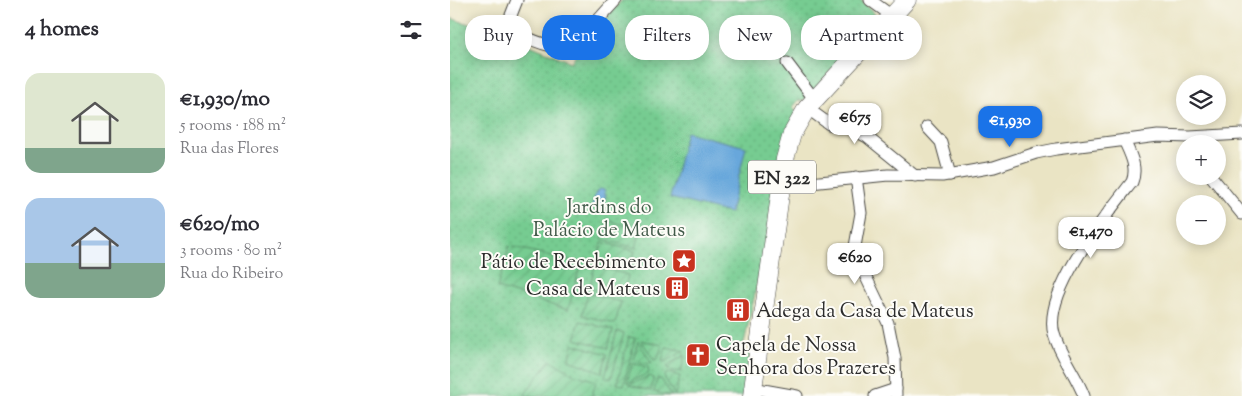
<!DOCTYPE html>
<html lang="en">
<head>
<meta charset="utf-8">
<style>
  :root { --surface:#fff; --page:#f7f7f7; --text:#2b2b33; --muted:#7c7c81; --accent:#1a73e8 }
  body { margin:0; font-family:"Sorts Mill Goudy",serif; background:var(--page); color:var(--text); height:100vh; display:flex; flex-direction:column; font-size:19px; white-space:nowrap }
  * { box-sizing:border-box; margin:0 }
  p { font-size:16px; color:var(--muted) }
  .icon { flex:none; width:28px; height:28px; fill:none; stroke:currentColor; stroke-width:2; stroke-linecap:round; stroke-linejoin:round }
  .map { position:relative; flex:1; overflow:hidden }
  .drawer { display:flex; flex-direction:column; background:var(--surface); width:450px }
  .drawer>* { flex:none }
  .banner { position:absolute; left:15px; top:15px; width:475px; height:45px; display:flex; gap:10px }
  .tools { position:absolute; left:726px; top:75px; display:grid; gap:10px }
  .tools a { display:grid; place-items:center; width:50px; height:50px; border-radius:50%; background:var(--surface); box-shadow:0 2px 12px #0003; font-size:25px }
  .price { position:absolute; translate:-50% -42px; padding:0 11px; border-radius:10px; background:#fff; color:#222; font-size:16px; line-height:32px; filter:drop-shadow(0 1px 2px #0008) }
  .price::after { content:''; position:absolute; left:50%; top:30px; width:15px; height:11px; margin-left:-8px; background:inherit; clip-path:polygon(0 0,100% 0,50% 100%) }
  .price.selected { background:var(--accent); color:#fff }
  ul { padding:0; list-style:none }
  li { display:flex; align-items:center; gap:15px; height:125px; padding:0 25px }
  li span { display:grid; place-items:center; flex:none; width:140px; height:100px; border-radius:15px; color:#555 }
  li>.icon { margin-inline-start:auto }
  span .icon { width:60px; height:60px; fill:#fffc; stroke-width:1 }
  li b { font-size:21px }
  h2 { display:flex; justify-content:space-between; align-items:center; height:60px; padding:0 25px; font-size:21px }
  .chip { padding:0 18px; border-radius:20px; background:var(--surface); box-shadow:0 2px 12px #0003; font-size:18px; line-height:45px }
  .chip.selected { background:var(--accent); color:#fff }
  main { display:flex; flex:1; min-height:0 }
  .map>svg:first-child { display:block }
  .park { fill:url(#park-dots); stroke:#507c5e }
  .garden { fill:url(#garden-furrows); stroke:#507c5e }
  .water { fill:#68a7db; stroke:#4a6983 }
  .lines { fill:none; stroke-linecap:round; stroke-linejoin:round }
  .street-casing { stroke:#484742; stroke-width:13 }
  .primary-casing { stroke:#484742; stroke-width:19 }
  .street { stroke:#fff; stroke-width:11 }
  .primary { stroke:#fff; stroke-width:18 }
  .labels { text-anchor:middle; stroke-width:4; stroke-linejoin:round; paint-order:stroke }
  .shield { fill:#fdfcf7; stroke:#6a6a68; stroke-width:1 }
  .shield-label { font-size:19px; font-weight:bold; fill:#2b2b2b }
  .park-label { font-size:20px; fill:#425b4a; stroke:#fdfcf7 }
  .poi-label { font-size:20px; fill:#2b2b2b; stroke:#fdfcf7; text-anchor:end }
</style>
</head>
<body>
<main>
<section class="drawer">
<h2>4 homes<svg class="icon" aria-label="filters" viewBox="0 0 24 24"><path d="M4 7h16M4 17h16"/><circle cx="9" cy="7" r="2"/><circle cx="15" cy="17" r="2"/></svg></h2>
<ul>
<li><span style="background:linear-gradient(#dfe7d0 75%,#7fa58c 0)"><svg class="icon" aria-label="home" viewBox="0 0 24 24"><path d="M3 11l9-7 9 7M6 9v11h12V9"/></svg></span><div><b>€1,930/mo</b><p>5 rooms · 188 m²</p><p>Rua das Flores</p></div></li>
<li><span style="background:linear-gradient(#a9c7e8 65%,#7fa58c 0)"><svg class="icon" aria-label="home" viewBox="0 0 24 24"><path d="M3 11l9-7 9 7M6 9v11h12V9"/></svg></span><div><b>€620/mo</b><p>3 rooms · 80 m²</p><p>Rua do Ribeiro</p></div></li>
</ul>
</section>
<div class="map">
<svg width="792" height="396" viewBox="0 0 792 396">
  <defs>
    <pattern id="park-dots" width="8" height="8" patternUnits="userSpaceOnUse" patternTransform="scale(1.25)"><rect width="8" height="8" fill="#76cc91"/><path d="M2 2h.1M6 6h.1" fill="none" stroke="#66af7d" stroke-width="1.8" stroke-linecap="round"/></pattern>
    <pattern id="garden-furrows" width="10" height="10" patternUnits="userSpaceOnUse" patternTransform="scale(1.25)"><rect width="10" height="10" fill="#76cc91"/><path d="M-1 1l2-2M0 10L10 0M9 11l2-2" fill="none" stroke="#66af7d"/></pattern>
  </defs>
  <rect width="100%" height="100%" fill="#fdfcf7"/>
  <filter id="ink" filterUnits="userSpaceOnUse"><feTurbulence type="fractalNoise" baseFrequency=".02" numOctaves="2"/><feDisplacementMap in="SourceGraphic" scale="10" xChannelSelector="R" yChannelSelector="G"/><feConvolveMatrix kernelMatrix="1 2 1 2 8 2 1 2 1" color-interpolation-filters="sRGB"/></filter>
  <filter id="wash" filterUnits="userSpaceOnUse"><feTurbulence type="fractalNoise" baseFrequency=".0096" numOctaves="4" result="noise"/><feDisplacementMap in="SourceGraphic" scale="20" xChannelSelector="R" yChannelSelector="G"/><feGaussianBlur stdDeviation="1.12" result="paint"/><feColorMatrix in="noise" values="0 0 0 0 0 0 0 0 0 0 0 0 0 0 0 0 0 1.4 0 .05"/><feComposite in="paint" operator="in"/></filter>
  <g filter="url(#wash)">
    <rect width="100%" height="100%" fill="#eae4c4"/>
    <polygon class="park" points="172,0 411,0 426,15 425,23 353,101 349,100 343,107 346,111 292,352 300,353 294,396 0,396 0,18 60,37 121,62 132,45"/>
    <g class="garden">
      <polygon points="157,220 191,230 186,248 152,239"/>
      <polygon points="152,242 185,251 181,270 147,261"/>
      <polygon points="59,246 131,263 118,310 47,288"/>
      <polygon points="145,266 178,275 173,297 139,288"/>
      <polygon points="138,293 171,302 165,324 132,315"/>
      <polygon points="130,321 163,330 158,348 125,339"/>
      <polygon points="167,331 174,333 161,379 155,377"/>
      <polygon points="179,337 185,338 174,385 167,384"/>
      <polygon points="191,340 212,345 208,359 204,360"/>
      <polygon points="188,341 201,362 199,364 183,360"/>
      <polygon points="123,344 157,354 152,372 119,360"/>
      <polygon points="216,347 234,351 215,362 212,360"/>
      <polygon points="235,355 231,372 218,370 218,365"/>
      <polygon points="100,360 124,374 146,381 142,396 78,396 75,394"/>
      <polygon points="182,363 198,367 199,373 177,383"/>
      <polygon points="217,373 230,376 225,395 214,377"/>
      <polygon points="200,376 204,378 201,391 179,385"/>
      <polygon points="207,379 211,379 222,396 204,392"/>
    </g>
    <g class="water">
      <polygon points="236,132 296,147 280,213 220,198"/>
      <polygon points="149,189 155,190 154,194 156,194 152,209 142,206 146,192 148,192"/>
    </g>
  </g>
  <g filter="url(#ink)">
    <g class="lines">
      <defs>
        <g id="street">
          <path d="M67,0l-11,28c21,9 51,28 73,13l37,-41"/>
          <polyline points="420,0 442,16"/>
          <polyline points="337,63 365,100"/>
          <polyline points="357,108 379,124 396,126 417,137 465,176"/>
          <polyline points="477,127 491,142 500,175"/>
          <polyline points="761,176 792,214"/>
          <polyline points="406,177 411,213 404,252 438,323 445,358 446,396"/>
          <polyline points="331,186 438,175 492,176 544,167 586,153 606,149 708,136 740,137 792,134"/>
          <polyline points="303,388 347,396"/>
          <polyline points="425,396 446,389"/>
          <path d="M634,396c-8,-22 -24,-40 -30,-62 -12,-42 53,-120 78,-152 6,-15 -2,-28 -8,-42"/>
        </g>
        <polyline id="primary" points="302,396 335,159 342,134 357,108 457,0"/>
      </defs>
      <use href="#street" class="street-casing"/>
      <use href="#primary" class="primary-casing"/>
      <use href="#street" class="street"/>
      <use href="#primary" class="primary"/>
    </g>
  </g>
  <defs>
    <symbol id="sight-square" viewBox="-11 -11 22 22"><rect x="-9" y="-9" width="18" height="18" rx="4" fill="#c8321e" stroke="#fdfcf7"/><path d="M0-6L1.8-2.2L6-1.7L2.9 1.2L3.7 5.4L0 3.3L-3.7 5.4L-2.9 1.2L-6-1.7L-1.8-2.2Z" fill="#fff"/></symbol>
    <symbol id="building-square" viewBox="-11 -11 22 22"><rect x="-9" y="-9" width="18" height="18" rx="4" fill="#c8321e" stroke="#fdfcf7"/><path d="M-4-6H4V6H1V3H-1V6H-4ZM-2.5-4.3h1.7v1.8h-1.7ZM.8-4.3h1.7v1.8H.8ZM-2.5-1h1.7V.8h-1.7ZM.8-1h1.7V.8H.8Z" fill="#fff"/></symbol>
    <symbol id="church-square" viewBox="-11 -11 22 22"><rect x="-9" y="-9" width="18" height="18" rx="4" fill="#c8321e" stroke="#fdfcf7"/><path d="M-1.2-6h2.4v3.5h3.3v2.4h-3.3V6h-2.4V-.1h-3.3v-2.4h3.3Z" fill="#fff"/></symbol>
  </defs>
  <g fill-rule="evenodd">
    <use href="#sight-square" x="220" y="247" width="28" height="28"/>
    <use href="#building-square" x="213" y="274" width="28" height="28"/>
    <use href="#building-square" x="274" y="296" width="28" height="28"/>
    <use href="#church-square" x="234" y="341" width="28" height="28"/>
  </g>
  <g class="labels">
    <rect class="shield" x="298" y="160.5" width="68" height="33" rx="4"/>
    <g class="shield-label">
      <text x="332" y="184">EN 322</text>
    </g>
    <g class="park-label">
      <text x="159" y="213">Jardins do<tspan x="159" dy="23">Palácio de Mateus</tspan></text>
    </g>
    <g class="poi-label">
      <text x="216" y="268">Pátio de Recebimento</text>
      <text x="210" y="295">Casa de Mateus</text>
      <text x="306" y="317" text-anchor="start">Adega da Casa de Mateus</text>
      <text x="266" y="351" text-anchor="start">Capela de Nossa<tspan x="266" dy="23">Senhora dos Prazeres</tspan></text>
    </g>
  </g>
</svg>
<div class="tools">
<a><svg class="icon" aria-label="layers" viewBox="0 0 24 24"><path d="M12 4l9 5-9 5-9-5zM3 14l9 5 9-5"/></svg></a>
<a>+</a>
<a>−</a>
</div>
<b class="price" style="left:405px;top:145px">€675</b>
<b class="price selected" style="left:560px;top:148px">€1,930</b>
<b class="price" style="left:641px;top:259px">€1,470</b>
<b class="price" style="left:405px;top:285px">€620</b>
<div class="banner">
<a class="chip">Buy</a>
<a class="chip selected">Rent</a>
<a class="chip">Filters</a>
<a class="chip">New</a>
<a class="chip">Apartment</a>
</div>
</div>
</main>
</body>
</html>
